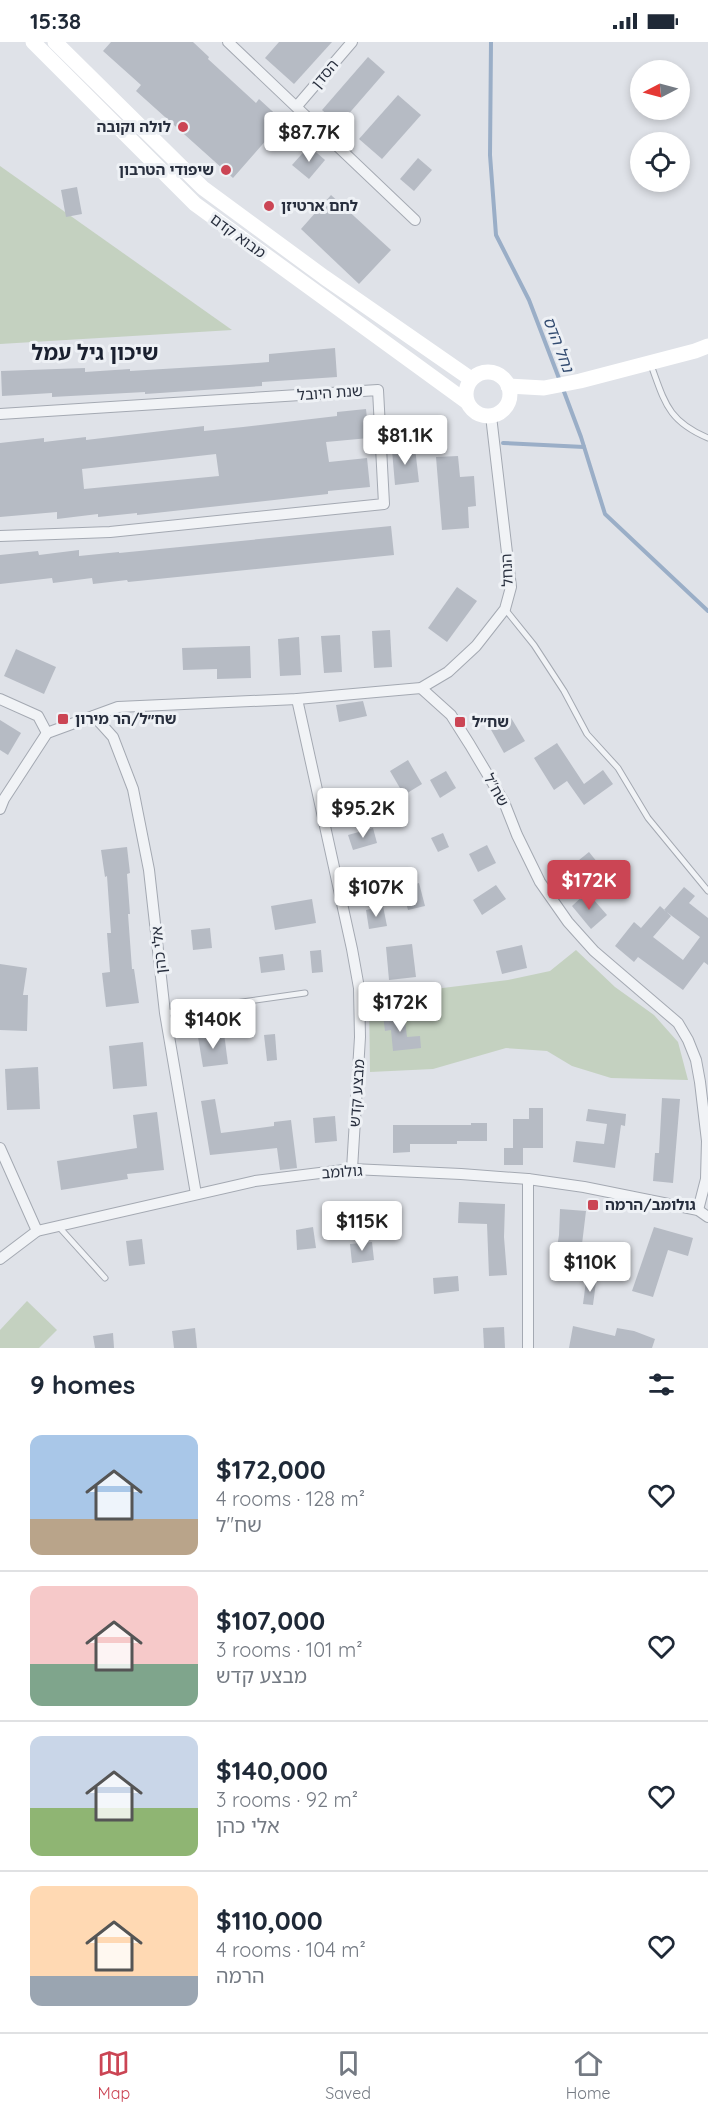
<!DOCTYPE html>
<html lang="en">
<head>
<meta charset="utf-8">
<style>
  :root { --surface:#fff; --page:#f2f2f3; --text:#1f2937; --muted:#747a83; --line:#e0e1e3; --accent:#cb4554 }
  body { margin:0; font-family:Quicksand,"Noto Sans Hebrew",sans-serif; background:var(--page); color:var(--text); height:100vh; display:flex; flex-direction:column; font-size:22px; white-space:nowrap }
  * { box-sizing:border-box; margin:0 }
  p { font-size:20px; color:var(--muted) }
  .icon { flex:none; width:33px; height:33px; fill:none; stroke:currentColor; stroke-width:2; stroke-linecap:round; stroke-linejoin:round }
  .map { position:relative; height:1306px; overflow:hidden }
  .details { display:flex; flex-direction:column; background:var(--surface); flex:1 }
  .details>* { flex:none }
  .needle { width:39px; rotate:264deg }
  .tools { position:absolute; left:630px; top:18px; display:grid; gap:12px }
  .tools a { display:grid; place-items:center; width:60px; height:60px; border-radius:50%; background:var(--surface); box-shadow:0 3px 9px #0003; font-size:30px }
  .price { position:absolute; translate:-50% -51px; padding:0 14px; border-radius:6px; background:#fff; color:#222; font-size:20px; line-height:39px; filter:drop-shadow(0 2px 3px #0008) }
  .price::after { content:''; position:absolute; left:50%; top:36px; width:18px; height:14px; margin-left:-9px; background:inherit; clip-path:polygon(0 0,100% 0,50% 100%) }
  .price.selected { background:var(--accent); color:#fff }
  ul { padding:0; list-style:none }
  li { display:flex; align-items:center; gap:18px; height:150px; padding:0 30px }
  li+li { border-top:2px solid var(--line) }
  li span { display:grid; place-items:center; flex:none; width:168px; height:120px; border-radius:12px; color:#555 }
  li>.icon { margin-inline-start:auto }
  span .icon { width:72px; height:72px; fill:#fffc; stroke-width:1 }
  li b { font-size:26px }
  h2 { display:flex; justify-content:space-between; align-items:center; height:72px; padding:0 30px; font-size:26px }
  .status { display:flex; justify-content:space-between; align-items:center; height:42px; padding:0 30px; background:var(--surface); direction:ltr }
  .status svg { height:16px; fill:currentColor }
  .menu { display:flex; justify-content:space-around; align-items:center; height:84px; border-top:2px solid var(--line); background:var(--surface); font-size:16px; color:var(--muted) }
  .menu a { display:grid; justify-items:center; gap:3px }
  .menu .selected { color:var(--accent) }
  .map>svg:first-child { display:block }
  .green { fill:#c4d1c0 }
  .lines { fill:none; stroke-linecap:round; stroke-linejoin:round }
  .stream { stroke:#9aaec7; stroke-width:4 }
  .building { fill:#b6bbc4; fill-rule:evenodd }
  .lane-casing { stroke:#a4a9b2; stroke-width:7 }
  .street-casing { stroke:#a4a9b2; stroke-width:12 }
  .lane { stroke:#f1f3f6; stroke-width:5 }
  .street { stroke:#f1f3f6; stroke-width:10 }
  .secondary { stroke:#fff; stroke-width:15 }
  .poi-dot { fill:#cb4554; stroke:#eef1f5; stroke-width:2 }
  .labels { text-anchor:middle; stroke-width:6; stroke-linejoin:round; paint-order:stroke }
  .street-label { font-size:15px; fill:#282f3e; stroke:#eef1f5 }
  .poi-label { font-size:15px; font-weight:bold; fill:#282f3e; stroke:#eef1f5; text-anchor:start }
  .water-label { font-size:16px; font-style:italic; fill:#334c71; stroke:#eef1f5 }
  .district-label { font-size:21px; font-weight:bold; fill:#1a202f; stroke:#eef1f5 }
</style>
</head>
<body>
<div class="status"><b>15:38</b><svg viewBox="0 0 49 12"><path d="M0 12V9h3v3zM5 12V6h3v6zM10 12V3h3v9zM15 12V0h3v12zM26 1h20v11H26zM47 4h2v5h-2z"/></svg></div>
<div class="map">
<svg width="708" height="1306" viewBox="0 0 708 1306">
  <rect width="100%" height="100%" fill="#dfe2e8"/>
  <g class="green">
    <polygon points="0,124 232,288 0,302"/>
    <polygon points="576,908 615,945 654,973 678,1000 688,1038 611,1036 572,1024 547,1009 506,1006 433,1027 370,1030 369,955 508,938 550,929"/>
    <polygon points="27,1259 57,1288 39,1306 0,1306 0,1288"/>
  </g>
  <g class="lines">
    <g class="stream">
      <polyline points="491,0 490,113 496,193 529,258 560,339"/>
      <polyline points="563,347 581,395 605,472 708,569"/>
      <polyline points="503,401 584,405"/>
    </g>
  </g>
  <g class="building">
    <polygon points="111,0 193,0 209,15 208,17 256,61 259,57 283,79 233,136 136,49 141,43 103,9"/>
    <polygon points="279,0 332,0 294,42 265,16"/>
    <polygon points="368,15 385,30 339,83 322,68"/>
    <polygon points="398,53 421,73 382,117 359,97"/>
    <polygon points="309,104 325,118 309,137 292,123"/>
    <polygon points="418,116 432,128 414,149 400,137"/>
    <polygon points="77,145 82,172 66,175 61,148"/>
    <polygon points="331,153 391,208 359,242 301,187"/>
    <polygon points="335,306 337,335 262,340 262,344 145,352 145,350 52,355 52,351 2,354 1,329 85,326 85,330 130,327 130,329 229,323 269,320 269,312"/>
    <path d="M366,367l3,29 -43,4 3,20 38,-4 3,29 -42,4v3l-191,21v-2l-39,4v-3l-41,5v-7l-57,5v-74l44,-5v4l42,-5v3l118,-14v5l39,-4 94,-11v-4zM216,412l3,22 -135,13 -2,-20z"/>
    <polygon points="415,406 419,440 395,443 392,408"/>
    <polygon points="458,414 460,435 474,434 476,464 468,465 469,486 442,488 436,415"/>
    <polygon points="391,484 394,513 128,540 127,538 93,542 92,536 53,541 52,536 0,542 0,513 38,509 39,513 79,508 79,514 119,510 119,511"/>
    <polygon points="457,545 477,559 447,600 428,586"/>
    <polygon points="390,588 392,625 374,626 372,589"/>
    <polygon points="340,593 342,630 324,631 321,594"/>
    <polygon points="299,595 301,633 280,634 278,597"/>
    <polygon points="250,604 251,636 217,637 217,627 183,628 182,606"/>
    <polygon points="16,607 56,625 44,652 4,634"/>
    <polygon points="363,659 367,674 339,680 336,663"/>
    <polygon points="510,674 525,699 504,711 490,686"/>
    <polygon points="0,678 21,691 8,713 0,708"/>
    <polygon points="557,701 584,742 603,728 613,742 584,763 567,739 554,748 534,716"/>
    <polygon points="408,718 422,742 404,753 390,729"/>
    <polygon points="446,729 456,746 440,756 430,738"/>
    <polygon points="373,786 377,801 353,808 348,793"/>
    <polygon points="443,791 449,805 438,810 431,796"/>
    <polygon points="487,803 496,821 478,830 469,812"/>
    <polygon points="127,805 130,831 127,832 130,872 128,872 132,927 134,927 139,961 106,965 102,931 110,930 107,891 111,891 107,834 105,835 101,808"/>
    <polygon points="589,810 602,826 576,847 563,831"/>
    <polygon points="419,841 425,864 408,868 402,846"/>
    <polygon points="496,843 506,857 482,873 473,858"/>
    <polygon points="684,845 695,854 689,861 708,876 708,923 704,920 683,948 638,915 634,920 615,904 634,880 641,886 660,864 671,874 653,895 683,918 700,895 664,868"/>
    <polygon points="587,850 607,873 591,887 572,864"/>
    <polygon points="312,857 316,881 275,888 271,864"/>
    <polygon points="383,864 387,884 369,887 366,868"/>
    <polygon points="210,886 212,906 193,908 191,888"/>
    <polygon points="412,902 416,935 389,938 386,905"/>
    <polygon points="522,903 527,926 502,932 496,909"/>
    <polygon points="321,908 323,930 312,931 310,909"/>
    <polygon points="283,912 285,928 261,931 259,915"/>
    <polygon points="0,922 27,926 23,953 28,953 27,989 0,988"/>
    <polygon points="404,970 407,995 420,994 421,1006 393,1009 391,988 385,989 383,973"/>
    <polygon points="224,991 228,1022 203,1025 198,995"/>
    <polygon points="275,992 277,1018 267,1019 264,993"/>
    <polygon points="143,1000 147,1044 113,1047 109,1004"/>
    <polygon points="38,1025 40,1067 7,1068 5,1027"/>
    <polygon points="662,1056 680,1057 673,1141 653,1139 655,1111 659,1111"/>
    <polygon points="215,1057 221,1091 274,1084 274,1080 291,1078 297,1126 280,1128 277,1106 210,1113 201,1059"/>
    <polygon points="529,1066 543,1066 543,1106 513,1106 513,1077 529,1077"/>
    <polygon points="588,1067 626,1072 625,1084 621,1083 615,1126 573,1120 576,1099 604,1102 607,1082 586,1079"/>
    <polygon points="157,1070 164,1128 127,1132 128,1137 61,1148 57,1119 137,1106 133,1073"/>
    <polygon points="335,1074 337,1099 315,1101 313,1076"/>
    <polygon points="471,1081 487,1081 487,1099 457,1099 457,1102 410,1102 410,1110 393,1111 393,1083 471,1083"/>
    <rect x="504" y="1106" width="19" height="17"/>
    <polygon points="374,1159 389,1159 390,1183 374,1183"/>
    <polygon points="459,1160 505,1162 504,1195 507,1233 489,1234 487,1182 458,1181"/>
    <polygon points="560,1167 586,1169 579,1227 554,1224 559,1193"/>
    <polygon points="313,1185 316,1206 297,1208 296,1188"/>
    <polygon points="654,1185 693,1196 688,1214 668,1208 653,1255 632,1249"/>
    <polygon points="142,1197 145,1222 129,1224 126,1199"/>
    <polygon points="372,1200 374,1218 352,1221 350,1202"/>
    <polygon points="458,1234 459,1249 434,1252 433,1236"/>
    <polygon points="586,1239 596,1240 593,1263 583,1262"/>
    <polygon points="573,1284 615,1294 617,1286 634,1289 655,1297 652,1306 569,1306"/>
    <polygon points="504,1285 505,1306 484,1306 483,1286"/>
    <polygon points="195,1286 197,1306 174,1306 172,1289"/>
    <polygon points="113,1291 114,1306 95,1306 93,1294"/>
  </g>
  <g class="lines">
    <defs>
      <g id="lane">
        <path d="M651,323c14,38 17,56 57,73"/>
        <polyline points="505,567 534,603 564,649 587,692 618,726 648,776 708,849"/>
        <polyline points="165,971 305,951"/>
        <polyline points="59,1185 105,1236"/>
      </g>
      <g id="street">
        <polyline points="228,0 415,178"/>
        <polyline points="297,64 352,0"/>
        <polyline points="0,372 378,348 384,462 110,490 0,494"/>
        <polyline points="421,646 451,673 470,703 504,760 517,793 540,840 568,880 594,909 678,981 688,998 696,1018 700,1040 707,1099 706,1137 698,1168"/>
        <polyline points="0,657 38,674 47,691"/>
        <polyline points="297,657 352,907 359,946 360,995 352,1127"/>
        <polyline points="94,674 113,695 133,747 149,828 165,971 196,1152"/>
        <polyline points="47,691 118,665 297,657 421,646 448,630 476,604 505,567 511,545 491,374"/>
        <polyline points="0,767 4,757 47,691"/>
        <polyline points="0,1106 37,1189"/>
        <polyline points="0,1217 37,1189 255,1139 352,1127 461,1132 528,1137 584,1145 698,1168 708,1175"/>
        <polyline points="528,1306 528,1137"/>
      </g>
    </defs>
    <use href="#lane" class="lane-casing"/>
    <use href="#street" class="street-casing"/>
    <use href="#lane" class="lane"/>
    <use href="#street" class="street"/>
    <g class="secondary">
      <polyline points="33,0 195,162 467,360"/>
      <polyline points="55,0 203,146 324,235 471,337"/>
      <circle cx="488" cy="352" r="22"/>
      <polyline points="508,344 544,346 580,339 695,309 708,304"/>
    </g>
  </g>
  <g class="poi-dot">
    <circle cx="183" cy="85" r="6"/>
    <circle cx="226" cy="128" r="6"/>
    <circle cx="269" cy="164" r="6"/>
    <rect x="57" y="671" width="12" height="12" rx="3"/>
    <rect x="454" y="674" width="12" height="12" rx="3"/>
    <rect x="587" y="1157" width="12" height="12" rx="3"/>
  </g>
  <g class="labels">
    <g class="street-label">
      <text transform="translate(325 32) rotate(-50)" y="5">הסדן</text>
      <text transform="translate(238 194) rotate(36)" y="5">מבוא קדם</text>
      <text transform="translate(330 351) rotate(-4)" y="5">שנת היובל</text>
      <text transform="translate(507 528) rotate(-93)" y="5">הנחל</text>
      <text transform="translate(496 748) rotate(61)" y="5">שח"ל</text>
      <text transform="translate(159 908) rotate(-96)" y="5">אלי כהן</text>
      <text transform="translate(357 1051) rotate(-86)" y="5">מבצע קדש</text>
      <text transform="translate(342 1130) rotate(-4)" y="5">גולומב</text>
    </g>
    <g class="poi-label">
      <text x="171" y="90" text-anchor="end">לולה וקובה</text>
      <text x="214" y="133" text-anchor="end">שיפודי הטרבון</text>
      <text x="281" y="169">לחם ארטיזן</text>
      <text x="75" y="682">שח״ל/הר מירון</text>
      <text x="472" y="685">שח״ל</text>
      <text x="605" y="1168">גולומב/הרמה</text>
    </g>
    <g class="water-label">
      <text transform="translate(559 302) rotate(69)" y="6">נחל הדס</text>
    </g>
    <g class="district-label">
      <text x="95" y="318">שיכון גיל עמל</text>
    </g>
  </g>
</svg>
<div class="tools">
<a><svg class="needle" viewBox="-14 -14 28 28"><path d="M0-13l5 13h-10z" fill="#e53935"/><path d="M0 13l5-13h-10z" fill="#747a83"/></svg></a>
<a><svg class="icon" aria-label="locate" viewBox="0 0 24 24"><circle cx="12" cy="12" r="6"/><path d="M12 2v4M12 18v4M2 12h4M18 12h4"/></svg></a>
</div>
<b class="price" style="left:309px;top:121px">$87.7K</b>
<b class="price" style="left:405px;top:424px">$81.1K</b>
<b class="price" style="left:363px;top:797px">$95.2K</b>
<b class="price selected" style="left:589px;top:869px">$172K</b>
<b class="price" style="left:376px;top:876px">$107K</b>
<b class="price" style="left:400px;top:991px">$172K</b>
<b class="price" style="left:213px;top:1008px">$140K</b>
<b class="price" style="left:362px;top:1210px">$115K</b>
<b class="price" style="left:590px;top:1251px">$110K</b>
</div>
<section class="details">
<h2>9 homes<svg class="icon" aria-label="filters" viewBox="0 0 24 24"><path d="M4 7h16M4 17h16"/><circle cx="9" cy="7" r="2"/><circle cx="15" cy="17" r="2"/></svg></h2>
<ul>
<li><span style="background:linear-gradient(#a9c7e8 70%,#b9a48a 0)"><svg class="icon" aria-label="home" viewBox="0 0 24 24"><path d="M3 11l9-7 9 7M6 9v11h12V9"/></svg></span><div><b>$172,000</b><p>4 rooms · 128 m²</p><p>שח&quot;ל</p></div><svg class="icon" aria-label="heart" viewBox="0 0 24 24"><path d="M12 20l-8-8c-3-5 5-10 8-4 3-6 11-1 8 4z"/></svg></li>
<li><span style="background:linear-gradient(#f6c9c9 65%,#7fa58c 0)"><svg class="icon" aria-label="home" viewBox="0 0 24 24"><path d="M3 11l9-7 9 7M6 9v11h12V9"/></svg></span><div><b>$107,000</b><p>3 rooms · 101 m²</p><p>מבצע קדש</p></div><svg class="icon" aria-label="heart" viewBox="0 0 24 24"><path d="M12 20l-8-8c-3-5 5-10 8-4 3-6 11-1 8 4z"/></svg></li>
<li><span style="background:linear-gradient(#c9d6e8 60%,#8fb573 0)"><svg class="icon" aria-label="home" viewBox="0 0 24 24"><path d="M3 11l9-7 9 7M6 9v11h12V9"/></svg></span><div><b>$140,000</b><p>3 rooms · 92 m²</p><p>אלי כהן</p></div><svg class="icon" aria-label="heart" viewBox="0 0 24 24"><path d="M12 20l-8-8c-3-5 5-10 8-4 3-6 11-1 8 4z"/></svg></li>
<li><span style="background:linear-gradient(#ffd9b3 75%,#9aa5b1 0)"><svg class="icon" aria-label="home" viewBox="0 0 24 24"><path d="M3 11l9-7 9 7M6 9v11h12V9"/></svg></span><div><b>$110,000</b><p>4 rooms · 104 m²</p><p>הרמה</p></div><svg class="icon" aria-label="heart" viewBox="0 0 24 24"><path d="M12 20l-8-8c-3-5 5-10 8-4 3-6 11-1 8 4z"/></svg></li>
</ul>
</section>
<nav class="menu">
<a class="selected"><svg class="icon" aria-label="map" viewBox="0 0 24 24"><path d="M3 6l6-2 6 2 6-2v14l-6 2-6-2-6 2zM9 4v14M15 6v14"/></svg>Map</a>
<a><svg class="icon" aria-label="saved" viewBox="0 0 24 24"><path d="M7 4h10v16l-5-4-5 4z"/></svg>Saved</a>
<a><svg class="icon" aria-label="home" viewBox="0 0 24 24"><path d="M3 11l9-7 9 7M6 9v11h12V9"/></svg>Home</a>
</nav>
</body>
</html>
